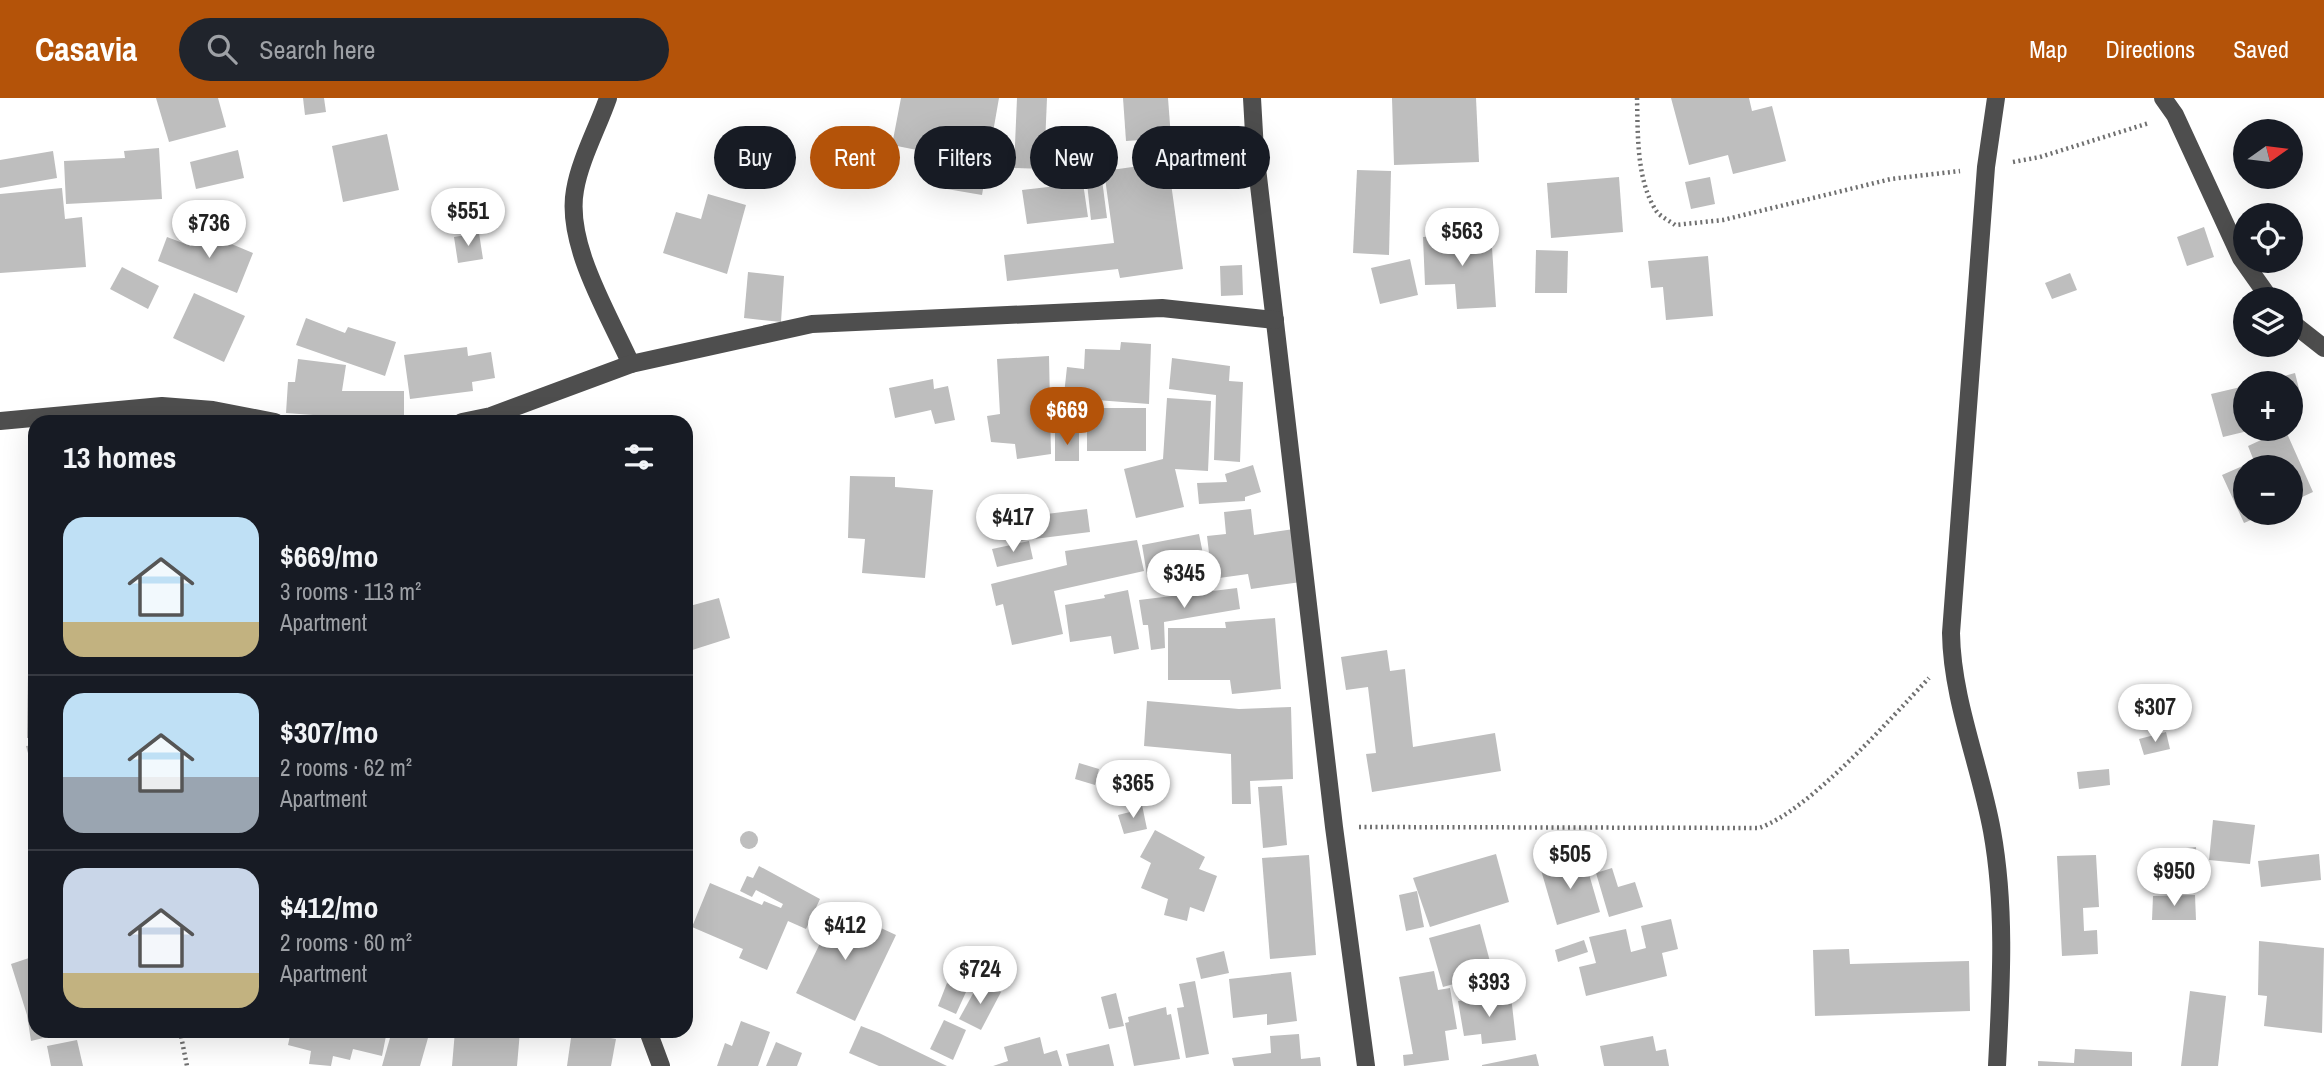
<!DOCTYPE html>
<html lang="en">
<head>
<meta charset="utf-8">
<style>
  :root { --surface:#171b24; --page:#20242c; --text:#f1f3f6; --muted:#9ea1a6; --line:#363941; --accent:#b45309 }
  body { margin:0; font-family:"Archivo Narrow",sans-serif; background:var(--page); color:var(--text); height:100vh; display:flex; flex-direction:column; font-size:26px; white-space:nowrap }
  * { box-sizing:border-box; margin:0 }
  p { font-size:23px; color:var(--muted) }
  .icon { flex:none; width:38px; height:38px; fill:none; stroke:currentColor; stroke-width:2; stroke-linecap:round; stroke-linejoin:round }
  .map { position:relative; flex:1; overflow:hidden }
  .side { position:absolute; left:28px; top:317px; width:665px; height:623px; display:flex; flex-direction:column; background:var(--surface); border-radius:21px; box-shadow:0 7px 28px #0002 }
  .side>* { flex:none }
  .top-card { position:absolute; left:714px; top:28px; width:665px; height:63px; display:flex; gap:14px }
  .needle { width:46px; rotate:76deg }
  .fabs { position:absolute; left:2233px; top:21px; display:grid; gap:14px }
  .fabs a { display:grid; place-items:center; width:70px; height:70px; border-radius:50%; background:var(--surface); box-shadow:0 7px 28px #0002; font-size:35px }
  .price { position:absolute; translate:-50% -60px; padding:0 16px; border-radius:24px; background:#fff; color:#222; font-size:23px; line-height:46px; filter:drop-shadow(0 2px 4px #0008) }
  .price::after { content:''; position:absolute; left:50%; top:42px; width:21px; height:16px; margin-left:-10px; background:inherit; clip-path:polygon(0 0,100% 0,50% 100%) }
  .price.active { background:var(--accent); color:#fff }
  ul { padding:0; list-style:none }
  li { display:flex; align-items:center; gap:21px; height:175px; padding:0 35px }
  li+li { border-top:2px solid var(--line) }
  li span { display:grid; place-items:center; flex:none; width:196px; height:140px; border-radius:21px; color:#555 }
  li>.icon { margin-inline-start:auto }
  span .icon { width:84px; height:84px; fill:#fffc; stroke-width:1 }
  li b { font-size:30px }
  h2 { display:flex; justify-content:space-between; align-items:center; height:84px; padding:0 35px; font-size:30px }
  .chip { padding:0 24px; border-radius:32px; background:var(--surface); box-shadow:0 7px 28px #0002; font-size:24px; line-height:63px }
  .chip.active { background:var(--accent); color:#fff }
  header { display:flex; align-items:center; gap:42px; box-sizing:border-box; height:98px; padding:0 35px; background:var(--accent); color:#fff }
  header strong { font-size:33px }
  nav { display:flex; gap:38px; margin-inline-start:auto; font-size:24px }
  .search { width:490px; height:63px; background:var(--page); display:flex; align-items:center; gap:18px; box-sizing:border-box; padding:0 24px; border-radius:38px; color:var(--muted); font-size:26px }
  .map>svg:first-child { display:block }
  .building { fill:#bebebe }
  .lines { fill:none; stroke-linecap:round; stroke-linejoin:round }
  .path { stroke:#707070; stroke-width:4.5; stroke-dasharray:2 3.5; stroke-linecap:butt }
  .minor { stroke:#4e4e4e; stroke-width:18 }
</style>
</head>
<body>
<header>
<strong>Casavia</strong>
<div class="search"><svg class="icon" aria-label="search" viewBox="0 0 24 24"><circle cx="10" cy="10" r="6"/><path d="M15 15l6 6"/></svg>Search here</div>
<nav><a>Map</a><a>Directions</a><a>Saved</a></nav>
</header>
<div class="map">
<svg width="2324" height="968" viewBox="0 0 2324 968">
  <rect width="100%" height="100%" fill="#fff"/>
  <g class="building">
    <polygon points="156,0 218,0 226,29 169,44"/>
    <polygon points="303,0 324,0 326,14 305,17"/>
    <polygon points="901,0 999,0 982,97 941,90 947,58 892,47"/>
    <polygon points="1017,0 1047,0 1044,71 1014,70"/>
    <polygon points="1123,0 1168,0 1171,40 1126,43"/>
    <polygon points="1392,0 1476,0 1479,64 1394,67"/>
    <polygon points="1671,0 1749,0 1752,13 1772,8 1786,63 1733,76 1728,57 1689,67"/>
    <polygon points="387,36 399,92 343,104 332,48"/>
    <polygon points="159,50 162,101 66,106 64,63 125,60 124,53"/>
    <polygon points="238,52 244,80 196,91 190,64"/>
    <polygon points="53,53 57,80 0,90 0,62"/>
    <polygon points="1168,64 1183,171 1120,180 1118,171 1007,183 1004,157 1114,145 1104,73"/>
    <polygon points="1357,72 1391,73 1389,157 1353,155"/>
    <polygon points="1101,74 1107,120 1091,122 1086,76"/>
    <polygon points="1619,79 1623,134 1551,140 1547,85"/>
    <polygon points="1710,79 1715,106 1691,111 1685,84"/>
    <polygon points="1083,85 1088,119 1027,126 1022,92"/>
    <polygon points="62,90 65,121 82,119 86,169 0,175 0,96"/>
    <polygon points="708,96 746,107 727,176 663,155 676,114 701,121"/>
    <polygon points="2204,129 2214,159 2187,168 2177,139"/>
    <polygon points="198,132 253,155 237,195 158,163 167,139 191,148"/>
    <polygon points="479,135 483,161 458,165 454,139"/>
    <polygon points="1491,135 1496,209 1457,211 1455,186 1425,187 1423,139"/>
    <polygon points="1536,152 1568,153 1567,195 1535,195"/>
    <polygon points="1708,158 1713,218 1666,222 1663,189 1651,190 1648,163"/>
    <polygon points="1410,161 1418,197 1380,206 1371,170"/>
    <polygon points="1242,167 1243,197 1221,198 1220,168"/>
    <polygon points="122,169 159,188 148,211 110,191"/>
    <polygon points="748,174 784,178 781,224 744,220"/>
    <polygon points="2070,175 2077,192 2052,201 2045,185"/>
    <polygon points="194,195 245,218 224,264 173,240"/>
    <polygon points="306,220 345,235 348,229 396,244 385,278 296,247"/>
    <polygon points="1121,244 1151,246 1149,306 1083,301 1081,318 1062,315 1067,269 1084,271 1085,251 1120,252"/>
    <polygon points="467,249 468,258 491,254 495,280 472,284 473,293 410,301 404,257"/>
    <polygon points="1049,258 1051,356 1017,361 1015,346 991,344 987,318 1000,316 997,261"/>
    <polygon points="1172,260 1230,268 1229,283 1243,284 1240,364 1214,362 1216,297 1169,291"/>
    <polygon points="298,261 346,267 342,293 404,293 404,317 340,319 286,315 288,284 295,284"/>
    <polygon points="2295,275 2301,299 2291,301 2291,285 2259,285"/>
    <polygon points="933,281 934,291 948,288 955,322 935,326 931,312 895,320 889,290"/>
    <polygon points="2245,288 2245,331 2252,332 2223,339 2211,296"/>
    <polygon points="1167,300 1211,303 1208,373 1175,371 1184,409 1136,420 1124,371 1163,361"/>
    <rect x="1087" y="310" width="59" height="43"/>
    <polygon points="2285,331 2313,394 2291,404 2291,369 2245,369 2245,415 2267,415 2244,425 2222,377 2254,363 2248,348"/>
    <rect x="1055" y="335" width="24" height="28"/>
    <polygon points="1253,367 1261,394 1245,399 1245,403 1199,406 1197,385 1227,384 1225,376"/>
    <polygon points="850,378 895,379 895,389 933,392 925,480 862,475 865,441 848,440"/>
    <polygon points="1087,411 1090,434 1009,444 1006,421"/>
    <polygon points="1251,411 1254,437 1294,431 1301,484 1251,491 1248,476 1212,481 1207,438 1226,436 1224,414"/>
    <polygon points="1199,436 1205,466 1147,477 1142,447"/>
    <polygon points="1137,442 1144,473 1054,493 1063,536 1012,547 1003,506 996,508 991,486 1067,467 1065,453"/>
    <polygon points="1029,443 1033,461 997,469 992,451"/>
    <polygon points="1237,490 1240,511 1164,524 1165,550 1151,552 1148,527 1143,527 1139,502"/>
    <polygon points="1128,492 1139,551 1114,556 1111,538 1070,544 1065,507 1105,500 1104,497"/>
    <polygon points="719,500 730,540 686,554 686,509"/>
    <polygon points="1275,520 1281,591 1232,596 1230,582 1168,582 1168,530 1226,530 1225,524"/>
    <polygon points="1387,552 1390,573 1405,571 1413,649 1495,635 1501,673 1372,694 1366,656 1376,655 1368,589 1346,592 1341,559"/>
    <polygon points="28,574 35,574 35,640 27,640"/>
    <polygon points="1147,603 1239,611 1291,609 1293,681 1250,683 1251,706 1232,706 1231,656 1144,648"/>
    <polygon points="2166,634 2170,651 2144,657 2139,641"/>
    <polygon points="35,647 35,673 33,673 26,648"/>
    <polygon points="1079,665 1099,671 1095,687 1075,681"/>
    <polygon points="2109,671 2110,687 2079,691 2077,674"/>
    <polygon points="1282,688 1287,747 1263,750 1258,689"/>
    <polygon points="1142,707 1147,731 1124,736 1118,717 1130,714 1129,709"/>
    <polygon points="2213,722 2255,727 2250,766 2209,762"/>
    <polygon points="1155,732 1205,759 1199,771 1217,778 1204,814 1190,809 1187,823 1164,817 1168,801 1141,790 1151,765 1140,759"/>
    <circle cx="749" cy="742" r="9"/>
    <polygon points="2196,749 2199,789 2179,791 2175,751"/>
    <polygon points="1496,756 1509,804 1430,829 1413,780"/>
    <polygon points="2319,756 2321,782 2261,789 2258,763"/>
    <polygon points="1309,757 1316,857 1270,861 1262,760"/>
    <polygon points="2096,757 2099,809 2083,810 2084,833 2097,832 2098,856 2062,858 2057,758"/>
    <polygon points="1584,759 1600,814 1557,827 1541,772"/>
    <polygon points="759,768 820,801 806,831 788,823 767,872 739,860 743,851 692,829 710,785 762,807 764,803 781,810 783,806 756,792 752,799 740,793 747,778 753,780"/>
    <polygon points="1612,770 1618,789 1635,784 1643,809 1609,819 1596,775"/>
    <polygon points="1417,793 1424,829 1406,833 1399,797"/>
    <polygon points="2195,797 2196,822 2152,822 2153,798"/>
    <polygon points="827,805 896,837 855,923 796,895 824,837 815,833"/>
    <polygon points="1671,821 1678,851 1662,855 1667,878 1586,898 1579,869 1596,865 1589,839 1626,831 1631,854 1646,850 1641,828"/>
    <polygon points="1480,826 1493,875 1443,889 1429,840"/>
    <polygon points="1584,842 1588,854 1558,864 1555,852"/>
    <polygon points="2259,843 2324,850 2322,935 2264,928 2267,898 2258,897"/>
    <polygon points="1849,851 1850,866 1969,863 1970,913 1815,918 1813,852"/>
    <polygon points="1224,853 1229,875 1201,881 1196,860"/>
    <polygon points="35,858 35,933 68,934 31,943 27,917 11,866"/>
    <polygon points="1434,873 1438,892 1450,890 1457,931 1445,933 1449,962 1404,968 1403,957 1413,956 1399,879"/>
    <polygon points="1291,874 1297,923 1267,927 1267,916 1233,920 1229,881"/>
    <polygon points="980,883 1001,894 981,932 959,921"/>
    <polygon points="1195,883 1209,956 1186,960 1177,910 1184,909 1179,886"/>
    <polygon points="947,885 966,894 956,916 938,908"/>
    <polygon points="2190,893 2226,898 2218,968 2181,968"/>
    <polygon points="1116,895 1124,928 1109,931 1101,899"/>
    <polygon points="1495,898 1511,898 1516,942 1482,946 1481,936 1464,938 1458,903"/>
    <polygon points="1166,909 1167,917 1171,916 1180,961 1134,968 1125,925 1129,924 1128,919"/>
    <polygon points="944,922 966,932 953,962 930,951"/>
    <polygon points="741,923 770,934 758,968 717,968 725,945 732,948"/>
    <polygon points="861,928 879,935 947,968 879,968 849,955"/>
    <polygon points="291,933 387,933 382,958 353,951 350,962 333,958 331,968 309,966 311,953 288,947"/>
    <polygon points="392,933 430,933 420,968 382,968"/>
    <polygon points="455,933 520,933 517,968 452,968"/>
    <polygon points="572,933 616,941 611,968 567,968"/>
    <polygon points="1299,936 1301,961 1320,959 1321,968 1234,968 1232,960 1271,955 1270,938"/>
    <polygon points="1653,938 1656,953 1666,951 1669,968 1604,968 1600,948"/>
    <polygon points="1040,939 1044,956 1057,952 1062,968 993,968 1008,963 1004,949"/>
    <polygon points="77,942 83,968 51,968 47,948"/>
    <polygon points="776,944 802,955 797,968 766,968"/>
    <polygon points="1109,946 1114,968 1069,968 1066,956"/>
    <polygon points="2075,951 2132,954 2132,968 2038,968 2038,963 2074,965"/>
    <polygon points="1536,956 1539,968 1482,968 1482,967"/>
  </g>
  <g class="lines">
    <g class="path">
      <path d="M1637,0c1,36 -1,83 20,114 4,5 13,9 18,13l48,-5 168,-41 69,-8"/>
      <polyline points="2013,64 2040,59 2149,25"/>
      <path d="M1359,729l400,1c50,-17 132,-110 170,-150"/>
      <polyline points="180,933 187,968"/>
    </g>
    <g class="minor">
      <path d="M608,0c-10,29 -28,62 -33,92 -10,54 34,125 56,174"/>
      <polyline points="1252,0 1255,53 1334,729 1366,968"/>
      <path d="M1996,0l-10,69 -35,466c1,67 29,132 41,198 14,78 9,156 5,235"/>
      <polyline points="2163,0 2175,17 2241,160 2270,201"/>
      <polyline points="2291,224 2324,250"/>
      <polyline points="0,323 162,308 213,312 275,324"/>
      <polyline points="462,324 491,318 631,266 812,226 1162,210 1275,222"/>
      <polyline points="648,933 661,968"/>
    </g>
  </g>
</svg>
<div class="fabs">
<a><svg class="needle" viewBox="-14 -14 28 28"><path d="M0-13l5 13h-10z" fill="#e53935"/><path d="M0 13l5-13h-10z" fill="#9ea1a6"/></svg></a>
<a><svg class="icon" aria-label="locate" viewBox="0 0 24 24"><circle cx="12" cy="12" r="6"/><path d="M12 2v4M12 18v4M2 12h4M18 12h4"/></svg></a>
<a><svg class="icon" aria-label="layers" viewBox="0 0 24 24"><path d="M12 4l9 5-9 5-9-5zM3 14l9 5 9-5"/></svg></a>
<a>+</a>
<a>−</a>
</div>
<b class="price" style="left:468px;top:150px">$551</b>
<b class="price" style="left:209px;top:162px">$736</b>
<b class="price" style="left:1462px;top:170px">$563</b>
<b class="price active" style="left:1067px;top:349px">$669</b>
<b class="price" style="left:1013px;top:456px">$417</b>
<b class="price" style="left:1184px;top:512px">$345</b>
<b class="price" style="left:2155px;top:646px">$307</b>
<b class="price" style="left:1133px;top:722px">$365</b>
<b class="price" style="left:1570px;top:793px">$505</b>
<b class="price" style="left:2174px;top:810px">$950</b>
<b class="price" style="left:845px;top:864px">$412</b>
<b class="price" style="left:980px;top:908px">$724</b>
<b class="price" style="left:1489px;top:921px">$393</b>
<div class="top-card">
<a class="chip">Buy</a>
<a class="chip active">Rent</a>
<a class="chip">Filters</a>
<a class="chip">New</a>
<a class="chip">Apartment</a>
</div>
<section class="side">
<h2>13 homes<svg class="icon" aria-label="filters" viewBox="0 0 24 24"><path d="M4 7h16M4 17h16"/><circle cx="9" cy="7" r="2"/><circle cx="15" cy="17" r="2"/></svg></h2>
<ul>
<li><span style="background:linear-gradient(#bfe0f5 75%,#c2b280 0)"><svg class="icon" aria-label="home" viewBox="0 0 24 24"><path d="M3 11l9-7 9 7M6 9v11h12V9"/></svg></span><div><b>$669/mo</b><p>3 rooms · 113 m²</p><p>Apartment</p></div></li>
<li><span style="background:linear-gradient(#bfe0f5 60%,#9aa5b1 0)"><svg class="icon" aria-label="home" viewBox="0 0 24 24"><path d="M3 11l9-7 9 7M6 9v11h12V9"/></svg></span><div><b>$307/mo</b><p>2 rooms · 62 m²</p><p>Apartment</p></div></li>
<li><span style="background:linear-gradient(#c9d6e8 75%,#c2b280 0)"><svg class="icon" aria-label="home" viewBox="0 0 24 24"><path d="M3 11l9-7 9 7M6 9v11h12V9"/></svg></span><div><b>$412/mo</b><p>2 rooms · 60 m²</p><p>Apartment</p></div></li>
</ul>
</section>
</div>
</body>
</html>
